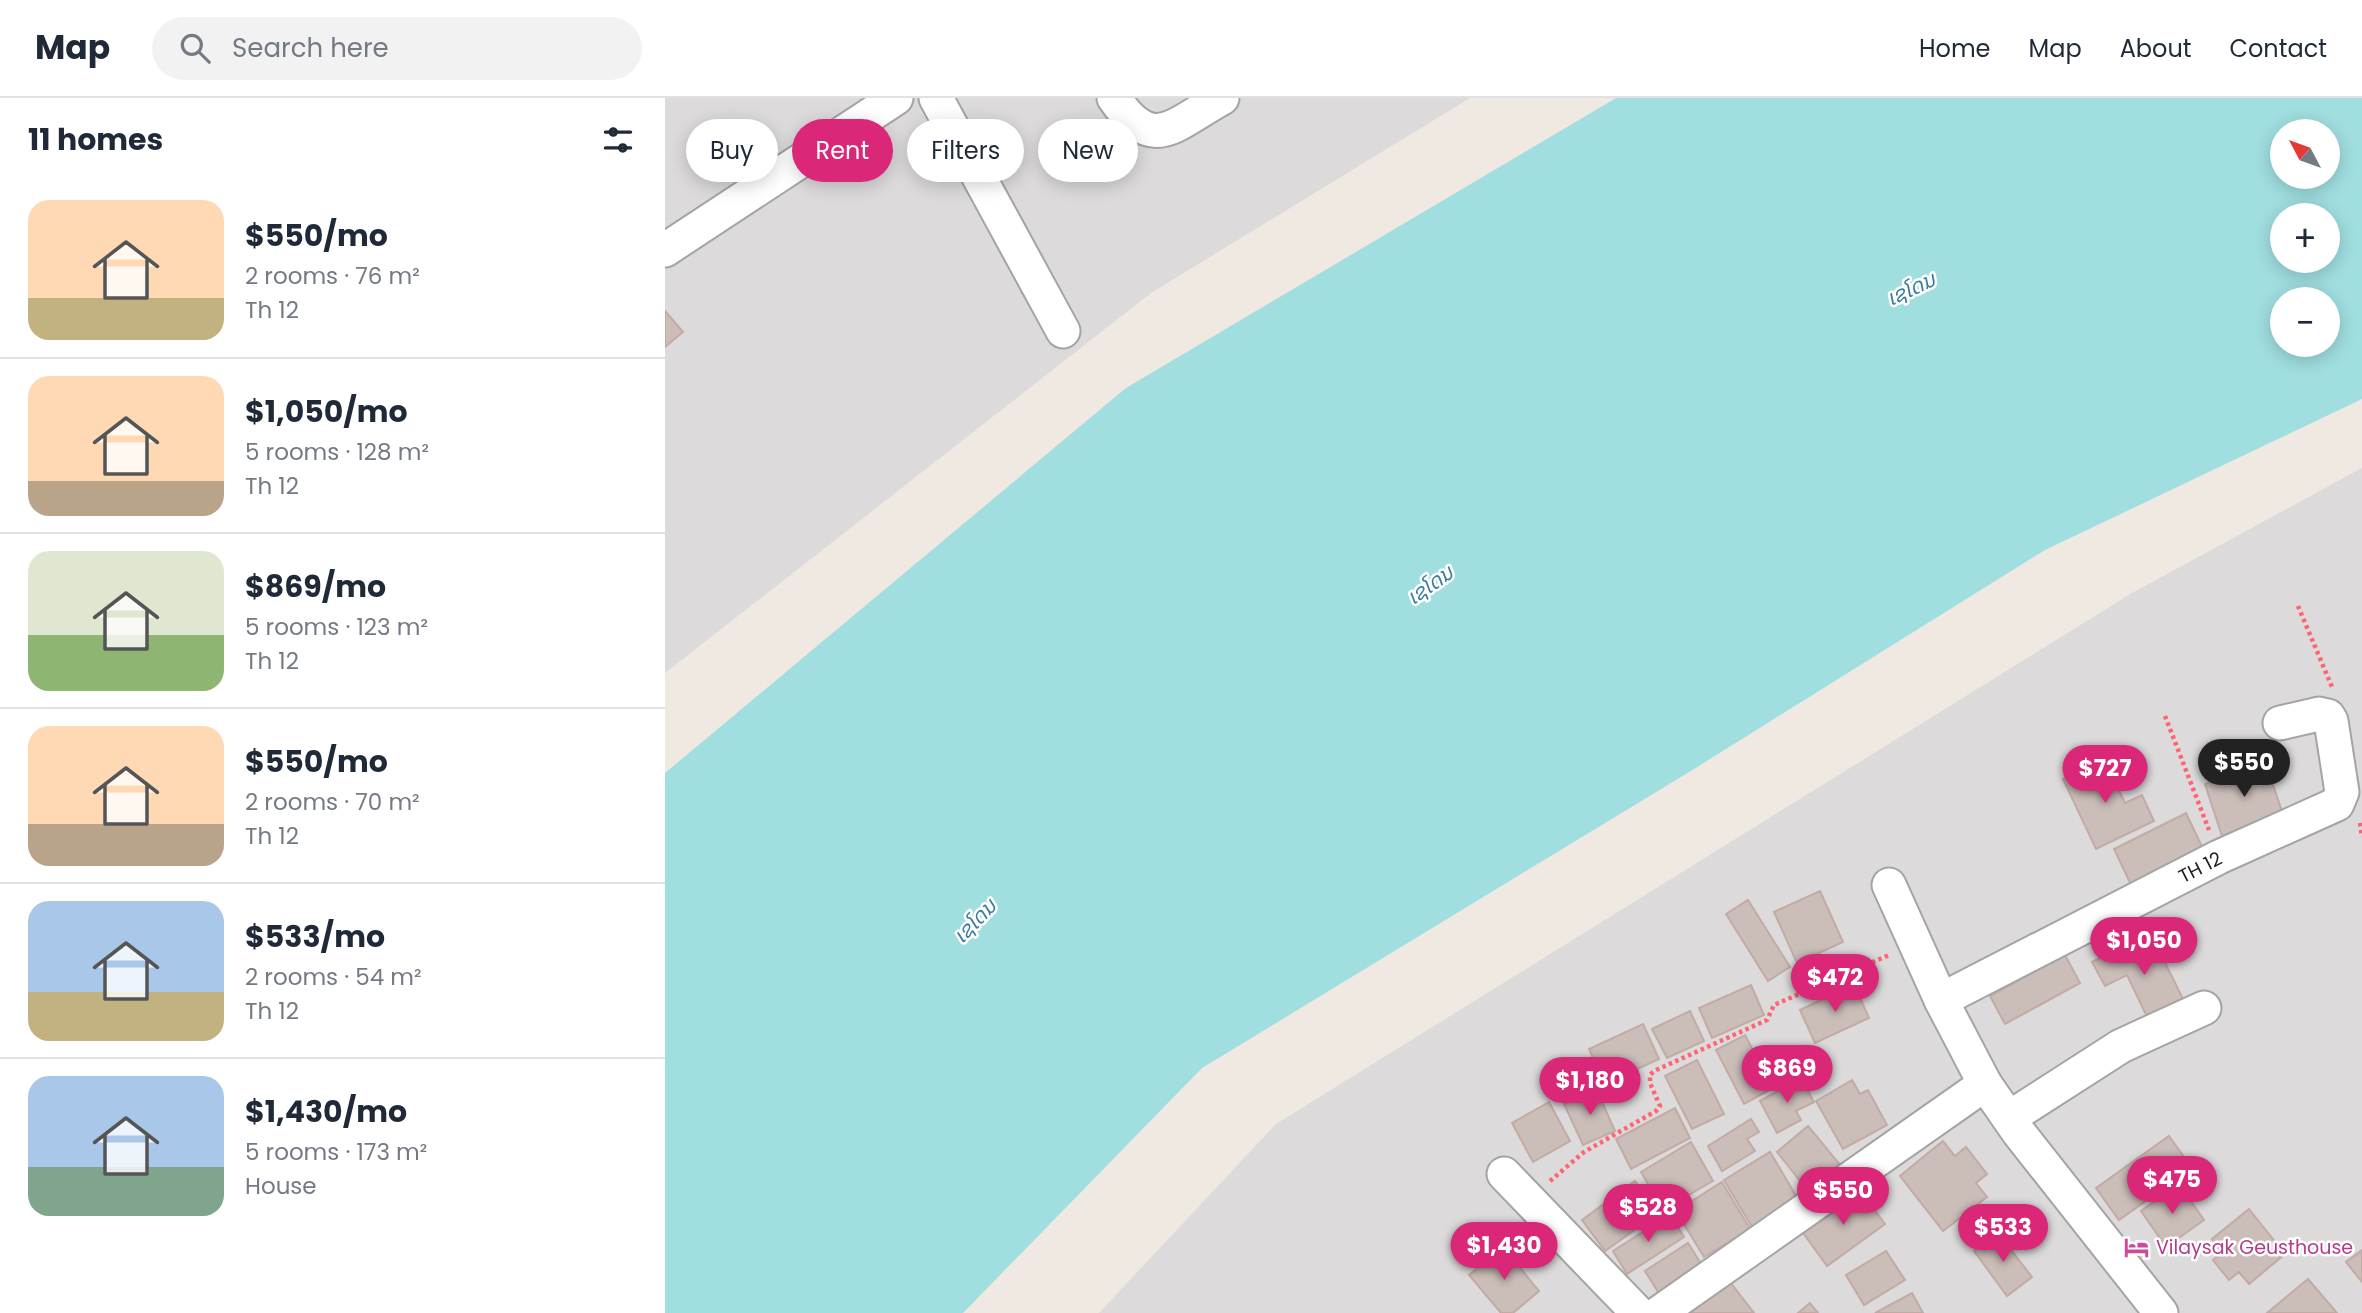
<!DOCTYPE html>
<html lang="en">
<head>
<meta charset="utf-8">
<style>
  :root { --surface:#fff; --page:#f2f2f3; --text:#1f2937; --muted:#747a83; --line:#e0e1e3; --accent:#db2777 }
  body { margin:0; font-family:Poppins,"Noto Sans Lao",sans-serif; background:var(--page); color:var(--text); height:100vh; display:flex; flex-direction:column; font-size:26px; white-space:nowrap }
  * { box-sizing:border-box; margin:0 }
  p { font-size:23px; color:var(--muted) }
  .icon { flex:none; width:38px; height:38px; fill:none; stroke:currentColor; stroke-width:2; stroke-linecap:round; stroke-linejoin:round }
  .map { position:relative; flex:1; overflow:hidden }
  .panel { display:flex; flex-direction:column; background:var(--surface); width:665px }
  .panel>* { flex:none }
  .banner { position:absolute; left:21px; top:21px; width:665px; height:63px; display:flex; gap:14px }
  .needle { width:46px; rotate:311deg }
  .tools { position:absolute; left:1605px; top:21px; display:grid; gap:14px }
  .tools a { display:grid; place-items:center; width:70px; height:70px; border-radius:50%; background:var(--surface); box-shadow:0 4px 18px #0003; font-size:35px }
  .price { position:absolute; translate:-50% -60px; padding:0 16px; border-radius:24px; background:var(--accent); color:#fff; font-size:23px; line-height:46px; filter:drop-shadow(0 2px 4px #0008) }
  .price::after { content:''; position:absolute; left:50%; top:42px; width:21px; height:16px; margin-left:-10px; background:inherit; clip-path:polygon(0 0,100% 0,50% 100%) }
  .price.selected { background:#222; color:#fff }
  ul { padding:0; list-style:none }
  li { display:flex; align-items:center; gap:21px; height:175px; padding:0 28px }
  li+li { border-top:2px solid var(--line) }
  li span { display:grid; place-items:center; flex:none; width:196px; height:140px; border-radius:21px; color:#555 }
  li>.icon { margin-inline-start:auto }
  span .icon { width:84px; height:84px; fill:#fffc; stroke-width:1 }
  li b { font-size:30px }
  h2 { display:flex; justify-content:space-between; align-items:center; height:84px; padding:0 28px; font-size:30px }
  .tag { padding:0 24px; border-radius:32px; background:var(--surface); box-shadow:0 4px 18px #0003; font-size:24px; line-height:63px }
  .tag.selected { background:var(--accent); color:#fff }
  header { display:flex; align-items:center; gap:42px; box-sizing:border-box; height:98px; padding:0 35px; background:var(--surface); border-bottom:2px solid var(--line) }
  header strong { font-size:33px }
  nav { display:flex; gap:38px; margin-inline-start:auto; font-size:24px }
  .search { width:490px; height:63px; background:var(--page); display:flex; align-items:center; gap:18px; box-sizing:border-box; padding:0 24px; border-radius:38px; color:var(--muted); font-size:26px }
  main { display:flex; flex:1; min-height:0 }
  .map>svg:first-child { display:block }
  .residential { fill:#dcdada }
  .water { fill:#a0dee0; fill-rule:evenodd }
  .building { fill:#cbbdb8; stroke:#c2aba4; stroke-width:2 }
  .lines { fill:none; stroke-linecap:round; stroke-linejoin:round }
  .minor-casing { stroke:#a4a4a4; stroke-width:37 }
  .path { stroke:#ff6471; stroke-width:4.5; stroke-dasharray:3.5 3.5; stroke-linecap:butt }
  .minor { stroke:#fff; stroke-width:33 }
  .labels { text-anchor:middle; stroke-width:5; stroke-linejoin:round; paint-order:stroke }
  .street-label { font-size:19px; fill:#1d1d1d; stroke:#fff }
  .hotel-label { font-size:19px; fill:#b23c85; stroke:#fff; text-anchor:start }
  .water-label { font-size:21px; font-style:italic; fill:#3c7d9c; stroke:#fff }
</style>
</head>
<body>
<header>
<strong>Map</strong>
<div class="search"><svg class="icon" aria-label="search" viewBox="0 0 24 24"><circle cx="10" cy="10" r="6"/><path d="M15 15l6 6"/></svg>Search here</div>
<nav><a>Home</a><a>Map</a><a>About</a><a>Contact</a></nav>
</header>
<main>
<section class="panel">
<h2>11 homes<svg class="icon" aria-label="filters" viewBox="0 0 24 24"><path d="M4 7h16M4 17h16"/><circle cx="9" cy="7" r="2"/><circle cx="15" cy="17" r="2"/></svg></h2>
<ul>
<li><span style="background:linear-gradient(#ffd9b3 70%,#c2b280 0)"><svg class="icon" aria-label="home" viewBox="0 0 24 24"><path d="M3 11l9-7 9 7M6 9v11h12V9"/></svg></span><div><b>$550/mo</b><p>2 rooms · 76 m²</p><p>Th 12</p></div></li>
<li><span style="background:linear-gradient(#ffd9b3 75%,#b9a48a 0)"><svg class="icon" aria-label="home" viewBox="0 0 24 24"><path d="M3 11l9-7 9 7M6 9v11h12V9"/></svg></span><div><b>$1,050/mo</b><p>5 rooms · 128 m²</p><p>Th 12</p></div></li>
<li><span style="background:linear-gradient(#dfe7d0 60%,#8fb573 0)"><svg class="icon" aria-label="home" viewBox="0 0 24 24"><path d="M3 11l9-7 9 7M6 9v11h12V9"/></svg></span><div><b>$869/mo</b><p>5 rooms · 123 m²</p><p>Th 12</p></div></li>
<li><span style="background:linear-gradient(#ffd9b3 70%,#b9a48a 0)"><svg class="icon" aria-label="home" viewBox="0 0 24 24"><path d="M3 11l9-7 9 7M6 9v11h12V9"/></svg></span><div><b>$550/mo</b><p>2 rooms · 70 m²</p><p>Th 12</p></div></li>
<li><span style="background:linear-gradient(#a9c7e8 65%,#c2b280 0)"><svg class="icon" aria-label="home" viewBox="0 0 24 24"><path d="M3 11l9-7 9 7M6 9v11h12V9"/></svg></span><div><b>$533/mo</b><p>2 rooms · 54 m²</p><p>Th 12</p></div></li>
<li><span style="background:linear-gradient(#a9c7e8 65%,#7fa58c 0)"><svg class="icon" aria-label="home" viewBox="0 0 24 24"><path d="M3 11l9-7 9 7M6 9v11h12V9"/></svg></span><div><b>$1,430/mo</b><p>5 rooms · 173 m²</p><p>House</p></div></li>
</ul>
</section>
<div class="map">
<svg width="1697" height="1215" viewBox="0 0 1697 1215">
  <rect width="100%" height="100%" fill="#efe9e2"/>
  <g class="residential">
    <polygon points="0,0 805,0 486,195 0,575"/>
    <polygon points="1697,370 1697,1215 434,1215 611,1026 1467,495"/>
  </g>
  <path class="water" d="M951,0h746v301l-317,151 -351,219 -492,299 -239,245h-298v-540l461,-385zM1617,33h45v46h-45zM1617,117h45v46h-45zM1617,201h45v46h-45z"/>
  <g class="building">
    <polygon points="0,213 18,234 0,249"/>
    <polygon points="1440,662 1460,705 1477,697 1489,723 1431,751 1398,681"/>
    <polygon points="1600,664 1618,716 1557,738 1540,686"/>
    <polygon points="1521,715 1540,755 1468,791 1449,751"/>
    <polygon points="1155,793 1178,844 1132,865 1109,814"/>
    <polygon points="1083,802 1125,869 1103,883 1061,816"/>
    <polygon points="1485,834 1522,909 1486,927 1462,877 1440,888 1427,864"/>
    <polygon points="1400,857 1415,885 1340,926 1325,898"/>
    <polygon points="1189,886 1204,920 1150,945 1135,912"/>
    <polygon points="1086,887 1099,917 1047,940 1034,910"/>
    <polygon points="1025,913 1039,943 1002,960 987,931"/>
    <polygon points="978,926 994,961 940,986 924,951"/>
    <polygon points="1080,937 1108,990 1079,1006 1051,952"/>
    <polygon points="1032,962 1059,1016 1027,1031 1000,978"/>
    <polygon points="1136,980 1149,1004 1131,1013 1136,1022 1112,1035 1095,1003"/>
    <polygon points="1187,982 1195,996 1203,992 1222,1027 1178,1051 1151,1003"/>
    <polygon points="931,990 950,1033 918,1047 899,1006"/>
    <polygon points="884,1004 905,1043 868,1064 847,1025"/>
    <polygon points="1010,1010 1025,1040 966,1071 951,1041"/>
    <polygon points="1086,1021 1094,1034 1082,1041 1090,1053 1057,1073 1043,1048"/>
    <polygon points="1143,1028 1176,1068 1144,1094 1112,1054"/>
    <polygon points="1504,1038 1527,1070 1454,1122 1431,1090"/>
    <polygon points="1278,1043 1290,1058 1301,1049 1322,1076 1311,1085 1322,1099 1278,1133 1235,1078"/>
    <polygon points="1026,1044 1048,1083 998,1112 976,1074"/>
    <polygon points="1105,1054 1133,1101 1087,1129 1059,1082"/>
    <polygon points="970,1083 993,1115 940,1153 917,1122"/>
    <polygon points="1057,1084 1085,1131 1039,1159 1011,1113"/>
    <polygon points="1514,1086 1539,1122 1501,1149 1476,1113"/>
    <polygon points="1194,1091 1220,1126 1162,1168 1136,1132"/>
    <polygon points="1584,1111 1620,1156 1584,1186 1574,1174 1564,1182 1548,1162 1557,1154 1547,1141"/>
    <polygon points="1005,1117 1019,1139 962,1176 948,1153"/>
    <polygon points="1333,1135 1367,1179 1342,1198 1309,1153"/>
    <polygon points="1023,1145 1038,1169 995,1197 980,1173"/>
    <polygon points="838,1149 874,1193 848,1215 836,1215 804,1177"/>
    <polygon points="1697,1152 1697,1184 1681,1164"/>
    <polygon points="1221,1153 1240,1182 1199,1207 1181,1177"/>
    <polygon points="1062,1180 1089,1215 1017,1215"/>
    <polygon points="1643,1181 1672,1215 1602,1215"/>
    <polygon points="1247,1195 1258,1215 1210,1215"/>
    <polygon points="1145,1205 1153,1215 1133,1215"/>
  </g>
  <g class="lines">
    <defs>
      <g id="minor">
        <polyline points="271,0 398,233"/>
        <path d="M449,0c39,57 59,27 108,0"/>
        <polyline points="0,152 231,0"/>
        <polyline points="1224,787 1276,902 1320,986 1354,1035 1496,1215"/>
        <polyline points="1276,902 1554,759 1672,706 1677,694 1666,623 1663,618 1654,616 1615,625"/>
        <polyline points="1344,1020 1456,948 1539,910"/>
        <polyline points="839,1076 973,1215"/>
        <polyline points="994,1215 1320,986"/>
      </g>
    </defs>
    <use href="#minor" class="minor-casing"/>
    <g class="path">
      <polyline points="1633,508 1667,589"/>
      <polyline points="1500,618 1544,732"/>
      <polyline points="1695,725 1697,739"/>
      <polyline points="885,1083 919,1054 991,1013 995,1008 985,985 985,977 989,973 1102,922 1109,907 1224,857"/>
    </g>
    <use href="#minor" class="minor"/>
  </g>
  <defs>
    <symbol id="hotel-bare" viewBox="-9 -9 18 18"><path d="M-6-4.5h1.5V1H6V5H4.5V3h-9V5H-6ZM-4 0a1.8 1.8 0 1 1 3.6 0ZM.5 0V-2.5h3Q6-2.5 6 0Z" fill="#d1479c" stroke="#fff" stroke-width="2.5" paint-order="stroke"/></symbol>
  </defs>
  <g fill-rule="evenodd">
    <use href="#hotel-bare" x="1454" y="1132" width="35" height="35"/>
  </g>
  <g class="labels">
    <g class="street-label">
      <text transform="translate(1535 769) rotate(-27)" y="7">TH 12</text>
    </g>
    <g class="hotel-label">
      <text x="1491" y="1156">Vilaysak Geusthouse</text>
    </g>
    <g class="water-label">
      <text transform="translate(1246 191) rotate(-25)" y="7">ເຊໂດນ</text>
      <text transform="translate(765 487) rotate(-35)" y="7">ເຊໂດນ</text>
      <text transform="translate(310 823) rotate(-46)" y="7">ເຊໂດນ</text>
    </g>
  </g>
</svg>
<div class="tools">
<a><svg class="needle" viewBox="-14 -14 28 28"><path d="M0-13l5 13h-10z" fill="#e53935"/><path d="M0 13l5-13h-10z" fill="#747a83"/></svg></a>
<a>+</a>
<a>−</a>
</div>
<b class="price selected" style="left:1579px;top:701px">$550</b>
<b class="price" style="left:1440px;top:707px">$727</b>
<b class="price" style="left:1479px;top:879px">$1,050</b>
<b class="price" style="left:1170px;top:916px">$472</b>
<b class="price" style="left:1122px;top:1007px">$869</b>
<b class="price" style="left:925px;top:1019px">$1,180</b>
<b class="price" style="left:1507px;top:1118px">$475</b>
<b class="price" style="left:1178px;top:1129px">$550</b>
<b class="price" style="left:983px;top:1146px">$528</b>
<b class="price" style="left:1338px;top:1166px">$533</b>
<b class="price" style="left:839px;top:1184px">$1,430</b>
<div class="banner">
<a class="tag">Buy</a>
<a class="tag selected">Rent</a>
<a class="tag">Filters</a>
<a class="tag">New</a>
</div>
</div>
</main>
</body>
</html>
